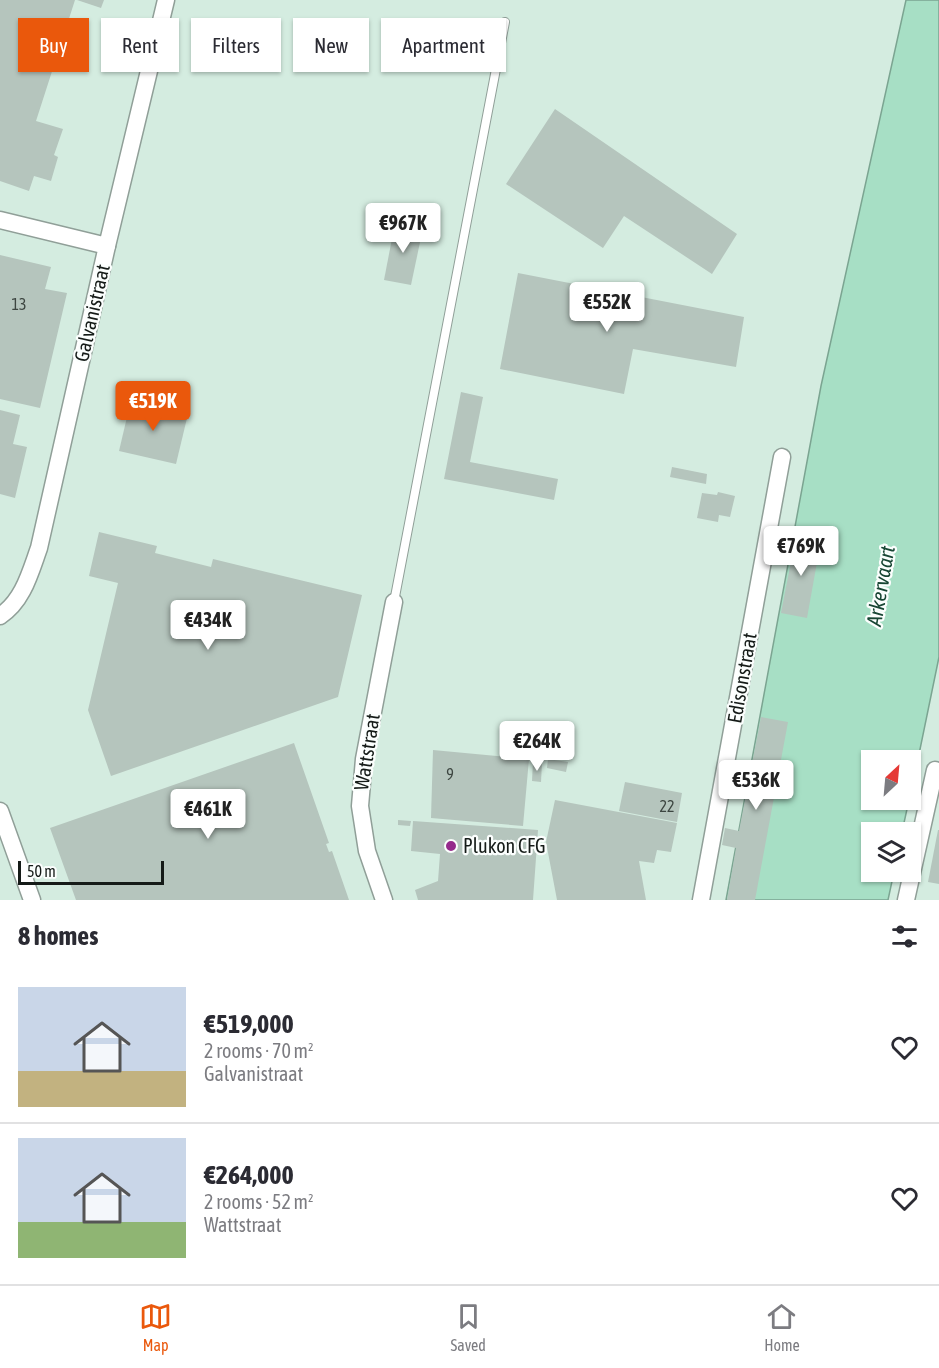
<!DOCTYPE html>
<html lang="en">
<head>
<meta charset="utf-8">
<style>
  :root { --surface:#fff; --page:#f2f2f3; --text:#2b2b33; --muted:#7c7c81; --line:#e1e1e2; --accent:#ea580c }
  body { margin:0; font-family:"Asap Condensed",sans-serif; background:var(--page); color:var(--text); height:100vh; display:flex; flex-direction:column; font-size:22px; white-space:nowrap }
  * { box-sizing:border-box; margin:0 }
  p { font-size:20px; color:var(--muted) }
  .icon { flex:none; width:33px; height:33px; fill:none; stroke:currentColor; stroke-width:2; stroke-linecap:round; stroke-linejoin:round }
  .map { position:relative; height:900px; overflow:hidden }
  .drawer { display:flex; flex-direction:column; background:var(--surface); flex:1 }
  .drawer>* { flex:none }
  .guide { position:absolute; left:18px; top:18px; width:600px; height:54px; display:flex; gap:12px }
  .needle { width:39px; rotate:26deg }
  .tools { position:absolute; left:861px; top:750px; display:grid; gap:12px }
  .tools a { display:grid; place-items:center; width:60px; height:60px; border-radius:0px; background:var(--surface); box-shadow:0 2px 4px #0004; font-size:30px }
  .scale { position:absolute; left:18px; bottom:15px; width:146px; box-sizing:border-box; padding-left:6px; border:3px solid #151b18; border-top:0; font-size:16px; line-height:21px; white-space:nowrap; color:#151b18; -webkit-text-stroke:4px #fbfefd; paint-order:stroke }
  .price { position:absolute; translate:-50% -51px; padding:0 14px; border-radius:6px; background:#fff; color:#222; font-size:20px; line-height:39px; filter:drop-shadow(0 2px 3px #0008) }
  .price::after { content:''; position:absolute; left:50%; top:36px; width:18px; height:14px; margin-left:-9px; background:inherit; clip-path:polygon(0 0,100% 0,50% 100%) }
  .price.active { background:var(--accent); color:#fff }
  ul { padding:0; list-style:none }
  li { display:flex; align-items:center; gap:18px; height:150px; padding:0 18px }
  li+li { border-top:2px solid var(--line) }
  li span { display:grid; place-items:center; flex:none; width:168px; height:120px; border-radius:0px; color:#555 }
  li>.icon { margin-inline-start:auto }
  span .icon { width:72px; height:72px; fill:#fffc; stroke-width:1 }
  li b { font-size:26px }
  h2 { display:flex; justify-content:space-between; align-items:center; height:72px; padding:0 18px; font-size:26px }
  .chip { padding:0 21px; border-radius:0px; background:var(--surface); box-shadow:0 2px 4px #0004; font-size:21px; line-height:54px }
  .chip.active { background:var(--accent); color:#fff }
  .tabs { display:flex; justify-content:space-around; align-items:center; height:84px; border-top:2px solid var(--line); background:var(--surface); font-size:16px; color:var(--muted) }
  .tabs a { display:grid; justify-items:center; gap:3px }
  .tabs .active { color:var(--accent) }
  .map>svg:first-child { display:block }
  .built { fill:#d4ece0 }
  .water { fill:#a7dfc5; stroke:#7ba491; stroke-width:1.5 }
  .building { fill:#b5c5bd }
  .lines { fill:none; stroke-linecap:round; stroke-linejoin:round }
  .service-casing { stroke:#909f98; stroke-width:10 }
  .minor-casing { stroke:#909f98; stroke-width:19 }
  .service { stroke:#fff; stroke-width:8 }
  .minor { stroke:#fff; stroke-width:16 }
  .poi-dot { fill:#952a8c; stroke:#fbfefd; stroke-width:2 }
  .labels { text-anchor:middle; stroke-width:4.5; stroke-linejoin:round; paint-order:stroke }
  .number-label { font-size:16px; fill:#3d4641 }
  .street-label { font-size:20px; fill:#151b18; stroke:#fbfefd }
  .poi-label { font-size:20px; fill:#151b18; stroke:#fbfefd; text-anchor:start }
  .water-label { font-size:21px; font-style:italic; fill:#184634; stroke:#fbfefd }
</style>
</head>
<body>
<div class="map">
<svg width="939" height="900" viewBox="0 0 939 900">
  <rect width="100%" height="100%" fill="#e5f5ed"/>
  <g class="built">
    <polygon points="0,0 938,0 761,900 0,900"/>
    <polygon points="939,657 939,900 888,900 894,872 910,872 910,832 902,832"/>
  </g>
  <polygon class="water" points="906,0 939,0 939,657 911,793 910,760 872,760 872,800 909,800 902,832 872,832 872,872 894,872 888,900 726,900 821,386"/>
  <g class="building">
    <polygon points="0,0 75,0 36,121 63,129 54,155 58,157 51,181 34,176 29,191 0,181"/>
    <polygon points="77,0 104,0 101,8"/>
    <polygon points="555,109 737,234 712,274 624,216 603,248 506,184"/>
    <polygon points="395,223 423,228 411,285 384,280"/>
    <polygon points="0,255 51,267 45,289 67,293 40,408 0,399"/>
    <polygon points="518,273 744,317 736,367 633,349 624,394 500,369"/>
    <polygon points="461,392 483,397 470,462 558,479 554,500 444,479"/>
    <polygon points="131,400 188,414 176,464 119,451"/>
    <polygon points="0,410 20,415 13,444 27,447 15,498 0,494"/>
    <polygon points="672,467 707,474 706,484 670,477"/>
    <polygon points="718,492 735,496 730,517 719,515 718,522 697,518 702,493 717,495"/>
    <polygon points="99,532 157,546 155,553 211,567 213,559 362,595 338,697 111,776 88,710 118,583 89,576"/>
    <polygon points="796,536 821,540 807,618 781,613"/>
    <polygon points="761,717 788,722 755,900 727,900 736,848 722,845 725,828 739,831"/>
    <polygon points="294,743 329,843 326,844 329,852 332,851 349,900 76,900 50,828"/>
    <polygon points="433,750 529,759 523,826 431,818"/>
    <polygon points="548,759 568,762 566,772 547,768"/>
    <polygon points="533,761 542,763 541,782 532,781"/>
    <polygon points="735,780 743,782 742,791 733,789"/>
    <polygon points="625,782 682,793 677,822 619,811"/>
    <polygon points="555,800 677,823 671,852 657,850 654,863 639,861 646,900 557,900 546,842"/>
    <polygon points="398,820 411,821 410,826 398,825"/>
    <polygon points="413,821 538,830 533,900 418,900 415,890 438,881 440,854 411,851"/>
    <polygon points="938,830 939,830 939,884 928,882"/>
  </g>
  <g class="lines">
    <defs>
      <polyline id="service" points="394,602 505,22"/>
      <g id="minor">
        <polyline points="0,220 107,246"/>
        <path d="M0,616c23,-15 30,-43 39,-68l68,-302 59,-246"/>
        <polyline points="0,811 32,900"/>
        <polyline points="384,900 367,851 360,806 364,759 394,602"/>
        <polyline points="701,900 782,457"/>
        <polyline points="906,900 935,770"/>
      </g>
    </defs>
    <use href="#service" class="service-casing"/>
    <use href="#minor" class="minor-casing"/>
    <use href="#service" class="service"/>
    <use href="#minor" class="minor"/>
  </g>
  <circle class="poi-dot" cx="451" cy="846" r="6"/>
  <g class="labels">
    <g class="number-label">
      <text x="19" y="310">13</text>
      <text x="450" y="780">9</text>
      <text x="667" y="812">22</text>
    </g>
    <g class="street-label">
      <text transform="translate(92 313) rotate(-77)" y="7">Galvanistraat</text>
      <text transform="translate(742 678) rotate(-80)" y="7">Edisonstraat</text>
      <text transform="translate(367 752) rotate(-81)" y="7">Wattstraat</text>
    </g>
    <g class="poi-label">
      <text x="463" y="853">Plukon CFG</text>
    </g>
    <g class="water-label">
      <text transform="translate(881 586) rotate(-80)" y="7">Arkervaart</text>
    </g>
  </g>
</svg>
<div class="tools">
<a><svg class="needle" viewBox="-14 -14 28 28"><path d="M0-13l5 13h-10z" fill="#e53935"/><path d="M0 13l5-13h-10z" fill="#7c7c81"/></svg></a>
<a><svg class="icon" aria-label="layers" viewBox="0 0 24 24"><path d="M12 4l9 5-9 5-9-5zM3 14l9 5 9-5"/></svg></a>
</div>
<div class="scale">50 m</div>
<b class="price" style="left:403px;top:254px">€967K</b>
<b class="price" style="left:607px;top:333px">€552K</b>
<b class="price active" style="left:153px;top:432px">€519K</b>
<b class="price" style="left:801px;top:577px">€769K</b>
<b class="price" style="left:208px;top:651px">€434K</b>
<b class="price" style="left:537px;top:772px">€264K</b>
<b class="price" style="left:756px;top:811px">€536K</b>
<b class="price" style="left:208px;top:840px">€461K</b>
<div class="guide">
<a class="chip active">Buy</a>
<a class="chip">Rent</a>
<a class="chip">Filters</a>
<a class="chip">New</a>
<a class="chip">Apartment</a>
</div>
</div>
<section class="drawer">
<h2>8 homes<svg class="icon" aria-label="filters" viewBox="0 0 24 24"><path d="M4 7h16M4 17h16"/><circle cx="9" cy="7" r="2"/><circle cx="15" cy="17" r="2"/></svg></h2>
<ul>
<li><span style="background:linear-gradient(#c9d6e8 70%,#c2b280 0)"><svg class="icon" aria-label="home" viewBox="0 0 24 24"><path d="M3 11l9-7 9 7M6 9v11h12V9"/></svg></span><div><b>€519,000</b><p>2 rooms · 70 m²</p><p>Galvanistraat</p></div><svg class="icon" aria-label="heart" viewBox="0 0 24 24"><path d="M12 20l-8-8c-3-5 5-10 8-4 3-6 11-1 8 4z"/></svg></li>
<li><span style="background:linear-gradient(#c9d6e8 70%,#8fb573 0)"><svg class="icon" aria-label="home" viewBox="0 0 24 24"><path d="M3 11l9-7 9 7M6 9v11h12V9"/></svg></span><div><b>€264,000</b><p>2 rooms · 52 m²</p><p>Wattstraat</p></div><svg class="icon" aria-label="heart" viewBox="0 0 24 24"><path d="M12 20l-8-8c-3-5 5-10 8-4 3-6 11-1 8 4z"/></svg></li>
</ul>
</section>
<nav class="tabs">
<a class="active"><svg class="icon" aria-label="map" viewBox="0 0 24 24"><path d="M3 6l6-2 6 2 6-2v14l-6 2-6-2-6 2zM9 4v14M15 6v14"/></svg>Map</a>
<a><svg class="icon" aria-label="saved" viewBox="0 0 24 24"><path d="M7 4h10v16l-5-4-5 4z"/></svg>Saved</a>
<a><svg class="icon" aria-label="home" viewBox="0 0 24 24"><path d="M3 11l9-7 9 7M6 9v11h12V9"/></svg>Home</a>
</nav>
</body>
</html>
